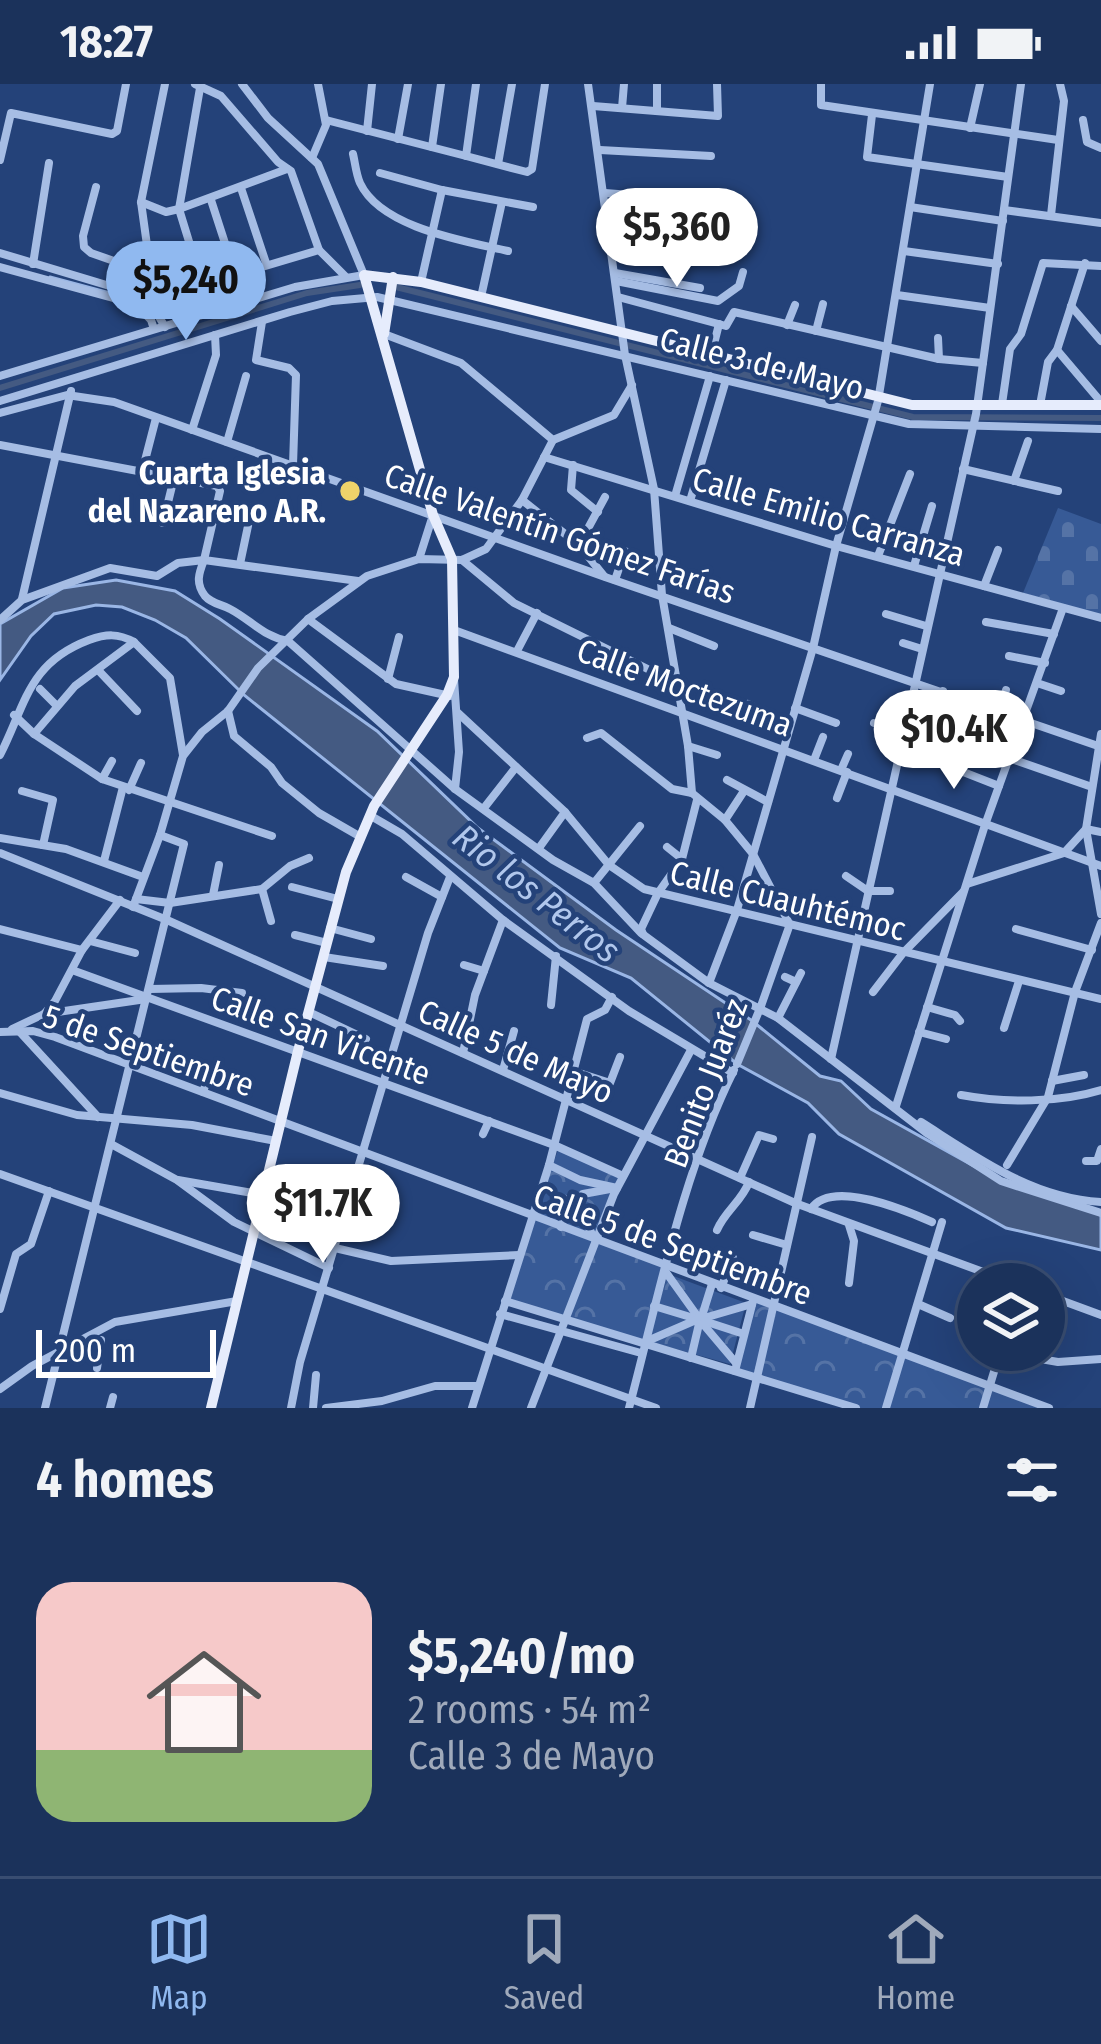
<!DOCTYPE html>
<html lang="en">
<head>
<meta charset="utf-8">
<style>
  :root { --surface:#1b325b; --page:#243a61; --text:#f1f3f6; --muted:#a0aabb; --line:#394d71; --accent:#90b9f0 }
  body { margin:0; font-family:"Fira Sans Condensed",sans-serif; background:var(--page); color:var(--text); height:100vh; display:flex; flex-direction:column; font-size:45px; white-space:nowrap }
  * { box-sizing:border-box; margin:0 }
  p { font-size:39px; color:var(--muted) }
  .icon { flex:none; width:66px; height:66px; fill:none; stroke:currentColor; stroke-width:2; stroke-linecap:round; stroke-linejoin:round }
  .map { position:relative; height:1324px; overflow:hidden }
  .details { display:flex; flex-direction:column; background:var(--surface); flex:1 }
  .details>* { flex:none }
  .controls { position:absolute; left:957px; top:1179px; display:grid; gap:24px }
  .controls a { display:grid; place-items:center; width:108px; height:108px; border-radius:50%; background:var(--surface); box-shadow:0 12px 48px #0002,0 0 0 3px var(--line); font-size:60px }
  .scale { position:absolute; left:36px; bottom:30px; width:180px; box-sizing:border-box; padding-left:12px; border:6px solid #fff; border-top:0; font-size:33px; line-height:42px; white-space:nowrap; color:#fff; -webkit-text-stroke:9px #244279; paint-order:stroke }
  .price { position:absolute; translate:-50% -102px; padding:0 27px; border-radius:42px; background:#fff; color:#222; font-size:39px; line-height:78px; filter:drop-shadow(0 3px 6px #0008) }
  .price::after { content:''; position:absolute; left:50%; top:72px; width:36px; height:27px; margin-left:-18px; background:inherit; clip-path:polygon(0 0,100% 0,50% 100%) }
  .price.active { background:var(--accent); color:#111 }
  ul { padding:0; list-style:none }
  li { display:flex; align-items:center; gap:36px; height:300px; padding:0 36px }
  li+li { border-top:3px solid var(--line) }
  li span { display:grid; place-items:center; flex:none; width:336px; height:240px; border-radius:36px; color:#555 }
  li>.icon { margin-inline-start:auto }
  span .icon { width:144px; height:144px; fill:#fffc; stroke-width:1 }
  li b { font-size:51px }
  h2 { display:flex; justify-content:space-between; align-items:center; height:144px; padding:0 36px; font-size:51px }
  .status { display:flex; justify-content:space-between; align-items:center; height:84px; padding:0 60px; background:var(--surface); direction:ltr }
  .status svg { height:33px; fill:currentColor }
  .menu { display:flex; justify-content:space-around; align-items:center; height:168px; border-top:3px solid var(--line); background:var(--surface); font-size:33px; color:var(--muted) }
  .menu a { display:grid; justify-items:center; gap:6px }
  .menu .active { color:var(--accent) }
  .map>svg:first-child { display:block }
  .cemetery { fill:url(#cemetery-stones) }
  .park { fill:url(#park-crowns) }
  .water { fill:#445a82; stroke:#9ab6e5; stroke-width:3 }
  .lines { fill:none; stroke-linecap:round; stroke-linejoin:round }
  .stream { stroke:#9ab6e5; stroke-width:3 }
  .canal { stroke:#445a82; stroke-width:6 }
  .minor { stroke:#a6bde4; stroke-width:8 }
  .major { stroke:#e6ecfc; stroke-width:10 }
  .minor-bridge { stroke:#a6bde4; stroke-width:8 }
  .poi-dot { fill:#eed36a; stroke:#244279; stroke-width:4.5 }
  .labels { text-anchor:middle; stroke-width:9; stroke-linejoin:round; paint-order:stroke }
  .street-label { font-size:33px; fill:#fff; stroke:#244279 }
  .poi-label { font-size:33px; font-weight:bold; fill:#fff; stroke:#244279; text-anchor:end }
  .water-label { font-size:36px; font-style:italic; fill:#b1c7ec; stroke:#244279 }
</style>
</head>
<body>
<div class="status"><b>18:27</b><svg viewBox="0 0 49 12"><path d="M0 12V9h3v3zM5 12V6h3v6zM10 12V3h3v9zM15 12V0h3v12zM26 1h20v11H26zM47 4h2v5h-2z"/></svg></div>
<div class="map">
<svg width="1101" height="1324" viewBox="0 0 1101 1324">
  <defs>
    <pattern id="cemetery-stones" width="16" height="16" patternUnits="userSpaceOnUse" patternTransform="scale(3)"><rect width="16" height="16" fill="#375a96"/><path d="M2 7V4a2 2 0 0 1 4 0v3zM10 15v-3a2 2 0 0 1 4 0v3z" fill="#5573a6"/></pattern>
    <pattern id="park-crowns" width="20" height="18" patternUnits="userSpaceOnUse" patternTransform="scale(3)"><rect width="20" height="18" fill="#375a96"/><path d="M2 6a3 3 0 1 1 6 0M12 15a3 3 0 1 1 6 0" fill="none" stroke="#5573a6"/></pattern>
  </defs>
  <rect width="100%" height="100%" fill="#244279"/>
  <polygon class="cemetery" points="1058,424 1101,440 1101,531 1023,509"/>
  <g class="park">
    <polygon points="558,1066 622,1092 595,1154 665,1182 644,1259 505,1217"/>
    <polygon points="668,1190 746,1219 730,1280 647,1257"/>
    <polygon points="753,1215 1049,1324 856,1324 735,1287"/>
  </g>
  <polygon class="water" points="116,496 175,507 220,535 377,647 478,744 616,846 751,936 820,992 841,997 871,1025 1001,1097 1101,1129 1101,1166 1006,1144 839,1050 808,1019 737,980 631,894 560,864 244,611 186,554 155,536 122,523 96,521 54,530 31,552 0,596 0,540 63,504"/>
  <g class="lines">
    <polyline class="stream" points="50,193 140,217 146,226"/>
    <g class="canal">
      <polyline points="392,202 913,333 1101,334"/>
      <polyline points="0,304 307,209 360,201"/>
    </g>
    <g class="minor">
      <polyline points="195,0 221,12 278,78 291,87 319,166 346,193"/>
      <polyline points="476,0 466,72 527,88 532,85 545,0"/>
      <polyline points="588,0 625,271 654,405 662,511 688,662 692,709"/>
      <polyline points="821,0 821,21 1058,56"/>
      <polyline points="200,4 179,125 211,229"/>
      <polyline points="593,22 718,32 717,0"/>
      <polyline points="622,24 624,0"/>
      <polyline points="657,27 657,0"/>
      <polyline points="872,31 867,73 1008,93"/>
      <polyline points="326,36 466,72"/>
      <polyline points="1083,36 1087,58 1101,64"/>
      <polyline points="970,44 980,0"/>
      <polyline points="367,47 372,0"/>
      <polyline points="398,55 408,0"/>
      <polyline points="432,63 441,0"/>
      <polyline points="600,66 711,72"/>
      <path d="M353,70c2,8 3,20 7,29 21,45 105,58 148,68"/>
      <polyline points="312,74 326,41 318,0"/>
      <polyline points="0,76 11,29 112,50 117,47 126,0"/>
      <polyline points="498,80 512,0"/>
      <polyline points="380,89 442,106 533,123"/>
      <polyline points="96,103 83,152 84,163 91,169 151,190 202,201 319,166"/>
      <polyline points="241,104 266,179"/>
      <polyline points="605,109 695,116"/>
      <polyline points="211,116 235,190"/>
      <polyline points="141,118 166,128 179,125 287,85"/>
      <polyline points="910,123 1003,137"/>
      <polyline points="1004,126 1101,139"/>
      <polyline points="1051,131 1064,17 1060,0"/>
      <polyline points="610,151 711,160"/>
      <polyline points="904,167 998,180"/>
      <polyline points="0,169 143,212 151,219 165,243"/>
      <polyline points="33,180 49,79"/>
      <polyline points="0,183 135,220 151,236 154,245"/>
      <polyline points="615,189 700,204"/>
      <polyline points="151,190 141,118 165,0"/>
      <polyline points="616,197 718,217 739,202 743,188"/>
      <polyline points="421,198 442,106"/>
      <polyline points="897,211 990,224"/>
      <polyline points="481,213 502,118"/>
      <polyline points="618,213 726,242 734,228 939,275 983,279"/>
      <polyline points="1071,222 1101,257"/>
      <polyline points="262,238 256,276 289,284 296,291 293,381"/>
      <polyline points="787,241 795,221"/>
      <polyline points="816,247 823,220"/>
      <polyline points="384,250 461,279 553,356 614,331 632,301"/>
      <polyline points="938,254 939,275"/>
      <polyline points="1057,266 1101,318"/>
      <polyline points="711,272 719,240"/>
      <polyline points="0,292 295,203 364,191 318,80 268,34 242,0"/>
      <polyline points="0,317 290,228 332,217 377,213 909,340 1101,345"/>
      <polyline points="1002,320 1010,265 1021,250 1043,179 1101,182"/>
      <polyline points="1040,321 1048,278 1057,266 1085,179"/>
      <polyline points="0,329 67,311 114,318 605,493 1101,663"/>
      <polyline points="192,346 216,271 215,251"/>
      <polyline points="227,358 246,292"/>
      <polyline points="0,361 217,402 220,407 204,476 358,497"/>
      <polyline points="544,373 836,462 1101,534"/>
      <polyline points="573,381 571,406 598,428"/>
      <polyline points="963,385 1058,407"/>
      <polyline points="142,388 156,334"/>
      <polyline points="1014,397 1028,357"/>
      <polyline points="675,412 710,292"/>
      <polyline points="522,416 579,461 604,492"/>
      <polyline points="690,417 726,296"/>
      <polyline points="163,439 174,394"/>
      <polyline points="579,461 605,413"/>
      <polyline points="878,472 910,390"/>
      <polyline points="419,475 433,431"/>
      <polyline points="462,476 514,519 676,599"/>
      <polyline points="240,480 252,423"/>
      <polyline points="914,482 932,422"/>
      <polyline points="615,496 625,467"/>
      <polyline points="984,502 998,466"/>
      <polyline points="22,515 71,307"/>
      <polyline points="886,530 926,542"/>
      <polyline points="308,535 396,600 450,612"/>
      <path d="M0,536l22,-20 88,-32 47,8 21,-13 26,-3c-5,13 -9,23 1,36 7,8 16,8 25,13 21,11 34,28 58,32l167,148 98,71 41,23 47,50 68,50 69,35 150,116 73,47 100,32"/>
      <polyline points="986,538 1054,550"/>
      <polyline points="669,544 714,562"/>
      <polyline points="454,546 1101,782"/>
      <polyline points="903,559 922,565"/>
      <polyline points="517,567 537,529"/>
      <polyline points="1009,572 1045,579"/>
      <polyline points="99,587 137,627"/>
      <polyline points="388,595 399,553"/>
      <polyline points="454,595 459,668 455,705"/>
      <polyline points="1037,599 1061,607"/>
      <polyline points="40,605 56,621"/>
      <polyline points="943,607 925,673 999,702"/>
      <polyline points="748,620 789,642"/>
      <polyline points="795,624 836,639"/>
      <polyline points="228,627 234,652 271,683 282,699 319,729 359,752"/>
      <polyline points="1000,628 1006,606"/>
      <polyline points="458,629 565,728 609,781 644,805 1101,915"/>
      <polyline points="14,631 34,650 102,695 272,752"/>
      <polyline points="936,636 965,646"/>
      <polyline points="874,639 904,648"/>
      <polyline points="34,650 75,602 134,558 170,594 183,671"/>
      <polyline points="1101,650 1086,745 1101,830"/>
      <polyline points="587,654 601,649 672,705 692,709 725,736 753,770 789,839"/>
      <polyline points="688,662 717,671"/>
      <path d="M0,671c26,-51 28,-92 89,-115 17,-6 29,-7 45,2"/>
      <polyline points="1009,674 1092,703"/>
      <polyline points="814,676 823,653"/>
      <polyline points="841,686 848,670"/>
      <polyline points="102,695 112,677"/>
      <polyline points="727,696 768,718"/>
      <polyline points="129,706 141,679"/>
      <polyline points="22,707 53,716 43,761"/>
      <polyline points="837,714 847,688"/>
      <polyline points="484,724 516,683"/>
      <polyline points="371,732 402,750 503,836 629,927 733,989"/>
      <polyline points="725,736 744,707"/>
      <polyline points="0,754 66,765 143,793"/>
      <polyline points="667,763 682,775"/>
      <polyline points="539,764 565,728"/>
      <polyline points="0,769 167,836 795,1119 1016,1200"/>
      <polyline points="104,777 123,703"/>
      <polyline points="846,792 868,807 890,807"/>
      <polyline points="406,793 442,813"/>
      <polyline points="594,799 640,742"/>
      <polyline points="967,800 1064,769 1086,745 1101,748"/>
      <polyline points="292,803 338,815"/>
      <polyline points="262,805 271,837"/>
      <polyline points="213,811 219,781"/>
      <polyline points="136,815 170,819 262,805 290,782 309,774"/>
      <polyline points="133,823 160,751 183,672 202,648 228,627 258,584 308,535 367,492 419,475 462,476 486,465 522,416 553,356"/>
      <polyline points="330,844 371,855"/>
      <polyline points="0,845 82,866"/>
      <polyline points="1016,845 1092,866"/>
      <polyline points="643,850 641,845 658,809 682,775 697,716"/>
      <polyline points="295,851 327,859"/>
      <polyline points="90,857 135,869"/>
      <polyline points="324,873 383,882"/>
      <polyline points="464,881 484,887"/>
      <polyline points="72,886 554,1061 623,1092"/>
      <polyline points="785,893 796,898"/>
      <polyline points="709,899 737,826 813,564 836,462 878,317 930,0"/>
      <polyline points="150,905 201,904 242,909"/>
      <polyline points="873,908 903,869 963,808"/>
      <polyline points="551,921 556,872"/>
      <polyline points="761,922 790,840"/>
      <polyline points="927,923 955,931 960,937"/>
      <polyline points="309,928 366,955"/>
      <polyline points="44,930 146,915"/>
      <polyline points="778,934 801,889"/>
      <polyline points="1004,944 1019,897"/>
      <polyline points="12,945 44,930 55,917 82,866 120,816"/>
      <polyline points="19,947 98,1033"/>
      <polyline points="0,948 33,947 55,953 1049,1324"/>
      <polyline points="919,948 946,955"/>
      <polyline points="463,969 475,911 503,836"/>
      <polyline points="831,975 976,330 1021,0"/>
      <polyline points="503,986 514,947"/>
      <polyline points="573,987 610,999 620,973"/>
      <polyline points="1052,997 1084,991"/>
      <polyline points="203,1008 209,990"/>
      <polyline points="0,1009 77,1031 192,1041 276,1057"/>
      <path d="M961,1011c43,8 98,8 140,-5"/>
      <polyline points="896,1022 985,741 1063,524"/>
      <path d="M921,1038c57,36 111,76 180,80"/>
      <polyline points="483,1050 489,1037"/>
      <polyline points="111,1060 177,1096 234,1138 329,1184"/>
      <polyline points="1086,1077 1097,1077 1101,1065"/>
      <polyline points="549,1081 580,1096 617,1104"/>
      <polyline points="1007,1081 1048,1013 1075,908 1101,839"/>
      <polyline points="0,1090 656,1324"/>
      <polyline points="740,1094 759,1051 773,1055"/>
      <polyline points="178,1096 264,1111 349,1113"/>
      <polyline points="583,1110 610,1105"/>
      <polyline points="577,1122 594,1154"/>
      <path d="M811,1125c20,-30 94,1 121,13"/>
      <polyline points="534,1128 565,1115"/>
      <polyline points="561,1143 569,1121"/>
      <path d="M717,1146c8,-19 25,-29 32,-48"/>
      <polyline points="753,1151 787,1161"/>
      <polyline points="335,1164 391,1177 519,1171"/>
      <polyline points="665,1187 698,1233"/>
      <polyline points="849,1199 854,1157 849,1141"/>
      <polyline points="721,1204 733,1174"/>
      <polyline points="1044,1210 1101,1231"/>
      <polyline points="505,1217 856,1324"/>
      <polyline points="918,1220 950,1234"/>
      <polyline points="654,1222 697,1235"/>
      <polyline points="0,1225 16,1170 31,1160 49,1107"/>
      <polyline points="500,1230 641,1269"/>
      <polyline points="702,1232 712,1200"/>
      <polyline points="704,1234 699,1232 697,1238 702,1240 704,1234 752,1220"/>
      <polyline points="704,1237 744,1250"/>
      <polyline points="703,1240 736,1279"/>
      <polyline points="645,1258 696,1236"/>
      <polyline points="1000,1268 1058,1278 1101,1275"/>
      <polyline points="691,1274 699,1240"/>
      <polyline points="97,1284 101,1256"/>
      <polyline points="735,1287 753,1217"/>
      <polyline points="0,1305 32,1282 115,1238 237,1217"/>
      <polyline points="45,1324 184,760 160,751"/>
      <polyline points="110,1324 113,1313"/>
      <polyline points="291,1324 300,1278 428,849 450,793"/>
      <polyline points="313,1324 316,1291"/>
      <polyline points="326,1324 382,1317 435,1302 478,1302"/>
      <polyline points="472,1324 549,1081 587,935 605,926 612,913"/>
      <polyline points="531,1324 614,1110 691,966"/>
      <path d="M629,1324c30,-113 53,-233 105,-338"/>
      <polyline points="750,1324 812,1053"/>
      <polyline points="886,1324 942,1138"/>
      <polyline points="983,1324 1000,1268"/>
    </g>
    <g class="major">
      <polyline points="384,250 393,193"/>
      <polyline points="211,1324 298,967 346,788 374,722 447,611 454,593 452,475 433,431 364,191 421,198 912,321 1101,321"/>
    </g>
    <polyline class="minor-bridge" points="737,980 761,922"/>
  </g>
  <circle class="poi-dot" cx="350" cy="407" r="12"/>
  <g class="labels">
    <g class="street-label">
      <text transform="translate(762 279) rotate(14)" y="12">Calle 3 de Mayo</text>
      <text transform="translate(829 432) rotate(16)" y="12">Calle Emilio Carranza</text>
      <text transform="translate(560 449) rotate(19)" y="12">Calle Valentín Gómez Farías</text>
      <text transform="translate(685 603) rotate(20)" y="12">Calle Moctezuma</text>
      <text transform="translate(788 816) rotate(14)" y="12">Calle Cuauhtémoc</text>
      <text transform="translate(321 951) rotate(20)" y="12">Calle San Vicente</text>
      <text transform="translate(149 966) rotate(19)" y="12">5 de Septiembre</text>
      <text transform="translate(516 967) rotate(24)" y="12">Calle 5 de Mayo</text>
      <text transform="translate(705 999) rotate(-69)" y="12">Benito Juaréz</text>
      <text transform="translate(673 1160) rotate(20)" y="12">Calle 5 de Septiembre</text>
    </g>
    <g class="poi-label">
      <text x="326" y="400">Cuarta Iglesia<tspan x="326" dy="38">del Nazareno A.R.</tspan></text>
    </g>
    <g class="water-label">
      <text transform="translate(537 809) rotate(38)" y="13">Rio los Perros</text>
    </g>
  </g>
</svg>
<div class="controls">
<a><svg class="icon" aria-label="layers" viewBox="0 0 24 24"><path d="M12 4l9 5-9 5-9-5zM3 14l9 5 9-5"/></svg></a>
</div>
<div class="scale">200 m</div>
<b class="price" style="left:677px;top:206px">$5,360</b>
<b class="price active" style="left:186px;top:259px">$5,240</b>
<b class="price" style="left:954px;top:708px">$10.4K</b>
<b class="price" style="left:323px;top:1182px">$11.7K</b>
</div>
<section class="details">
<h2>4 homes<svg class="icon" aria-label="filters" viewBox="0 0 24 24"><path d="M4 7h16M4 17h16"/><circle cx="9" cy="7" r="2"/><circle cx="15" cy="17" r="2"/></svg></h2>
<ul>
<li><span style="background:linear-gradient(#f6c9c9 70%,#8fb573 0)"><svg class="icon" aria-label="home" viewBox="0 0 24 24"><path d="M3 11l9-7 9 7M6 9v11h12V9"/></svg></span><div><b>$5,240/mo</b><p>2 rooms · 54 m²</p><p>Calle 3 de Mayo</p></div></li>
</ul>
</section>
<nav class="menu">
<a class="active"><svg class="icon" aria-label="map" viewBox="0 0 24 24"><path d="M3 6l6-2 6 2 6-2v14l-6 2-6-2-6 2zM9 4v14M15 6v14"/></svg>Map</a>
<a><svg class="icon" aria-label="saved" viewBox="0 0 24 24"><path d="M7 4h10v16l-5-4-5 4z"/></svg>Saved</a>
<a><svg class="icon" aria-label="home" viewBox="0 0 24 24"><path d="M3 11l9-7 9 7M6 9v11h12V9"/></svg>Home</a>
</nav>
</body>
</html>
